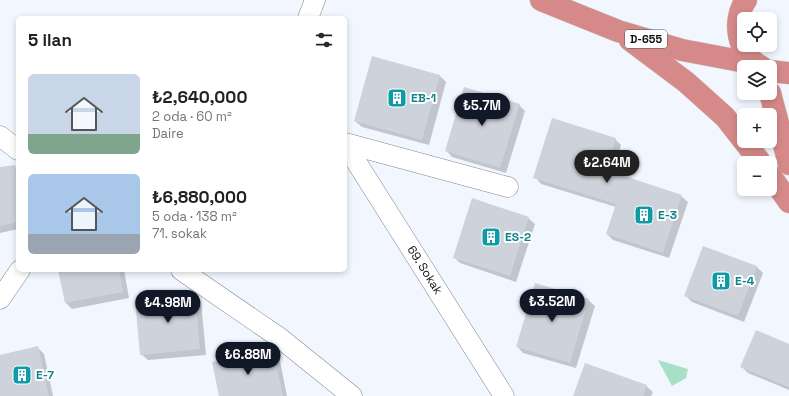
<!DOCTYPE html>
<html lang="tr">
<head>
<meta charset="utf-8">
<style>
  :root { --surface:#fff; --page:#f6f6f6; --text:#202124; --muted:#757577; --accent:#111827 }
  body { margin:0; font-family:"Space Grotesk",sans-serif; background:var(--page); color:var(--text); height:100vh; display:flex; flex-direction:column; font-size:15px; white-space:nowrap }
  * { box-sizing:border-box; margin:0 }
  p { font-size:13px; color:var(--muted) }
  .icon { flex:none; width:22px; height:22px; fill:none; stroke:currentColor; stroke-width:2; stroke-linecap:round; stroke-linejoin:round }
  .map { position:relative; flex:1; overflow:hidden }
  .side { position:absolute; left:16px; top:16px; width:331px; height:256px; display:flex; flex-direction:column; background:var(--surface); border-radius:6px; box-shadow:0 2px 6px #0003 }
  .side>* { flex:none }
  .controls { position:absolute; left:737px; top:12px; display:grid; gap:8px }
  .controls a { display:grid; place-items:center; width:40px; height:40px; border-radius:6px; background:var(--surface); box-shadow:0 2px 6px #0003; font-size:20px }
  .price { position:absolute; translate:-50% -34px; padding:0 9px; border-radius:14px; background:var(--accent); color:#fff; font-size:13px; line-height:26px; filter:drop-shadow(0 1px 2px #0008) }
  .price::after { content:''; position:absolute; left:50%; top:24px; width:12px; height:9px; margin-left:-6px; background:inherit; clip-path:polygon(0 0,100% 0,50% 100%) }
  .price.on { background:#222; color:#fff }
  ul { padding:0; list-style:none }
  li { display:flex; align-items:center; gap:12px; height:100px; padding:0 12px }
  li span { display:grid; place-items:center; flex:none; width:112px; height:80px; border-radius:6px; color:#555 }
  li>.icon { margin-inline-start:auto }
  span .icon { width:48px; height:48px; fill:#fffc; stroke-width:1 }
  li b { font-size:17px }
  h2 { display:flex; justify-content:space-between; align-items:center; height:48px; padding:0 12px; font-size:17px }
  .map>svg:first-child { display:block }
  .park { fill:#a7e0c5 }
  .shadow { fill:#0003 }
  .building { fill:#ced2da }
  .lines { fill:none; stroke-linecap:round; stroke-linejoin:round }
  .minor-casing { stroke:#83878e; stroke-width:21 }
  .highway-casing { stroke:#d3d3d4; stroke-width:23 }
  .minor { stroke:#fff; stroke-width:20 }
  .highway { stroke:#d58a89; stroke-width:22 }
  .labels { text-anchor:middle; stroke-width:4; stroke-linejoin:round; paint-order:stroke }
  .shield { fill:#fff; stroke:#545557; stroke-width:1 }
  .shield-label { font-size:11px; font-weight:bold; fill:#0b0c0f }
  .culture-label { font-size:12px; font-weight:bold; fill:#0d838f; stroke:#fff; text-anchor:start }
  .street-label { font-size:12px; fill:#0b0c0f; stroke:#fff }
</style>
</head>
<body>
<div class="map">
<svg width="789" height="396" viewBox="0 0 789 396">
  <rect width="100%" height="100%" fill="#f2f7ff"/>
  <polygon class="park" points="658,360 688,369 686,378 672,386"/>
  <g class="shadow">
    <polygon points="440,76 446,82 429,145 362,127 355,121"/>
    <polygon points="519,105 525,111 506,173 452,157 446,150"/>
    <polygon points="615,139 621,145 613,173 681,196 688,202 669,258 613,240 607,234 616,207 541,184 535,177"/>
    <polygon points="14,166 18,169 18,229 0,233 0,168"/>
    <polygon points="528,218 535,224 516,282 460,263 454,257"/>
    <polygon points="704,247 757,267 763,273 744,322 692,302 685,295"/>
    <polygon points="59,270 124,270 129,298 72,309 66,303"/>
    <polygon points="195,295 201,301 206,355 148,360 141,354"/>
    <polygon points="588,300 595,306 576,368 523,353 517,346"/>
    <polygon points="789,345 789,390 748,373 742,367"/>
    <polygon points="38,348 44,354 53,396 0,396 0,356"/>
    <polygon points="273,350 279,356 287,396 220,396"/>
    <polygon points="646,386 653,392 651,396 574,396"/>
  </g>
  <g class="building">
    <polygon points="372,56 440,75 422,140 354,121"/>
    <polygon points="464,87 520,104 500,168 445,151"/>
    <polygon points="552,118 616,138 606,170 682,195 663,253 606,234 616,204 533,178"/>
    <polygon points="15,165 18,182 18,222 0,226 0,167"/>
    <polygon points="472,198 529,217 510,276 453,258"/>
    <polygon points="703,246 757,266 738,316 684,296"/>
    <polygon points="58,270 119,270 123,292 65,303"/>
    <polygon points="535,283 589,299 570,363 516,347"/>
    <polygon points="195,293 200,349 140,355 135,300"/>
    <polygon points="756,330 789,344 789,387 740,367"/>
    <polygon points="38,346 49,396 0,396 0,355"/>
    <polygon points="273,349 283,396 219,396 212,362"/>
    <polygon points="585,363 647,385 643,396 573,396"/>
  </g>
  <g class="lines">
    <defs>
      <g id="minor">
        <polyline points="308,18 315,0"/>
        <polyline points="0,136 18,150"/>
        <polyline points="345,143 508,187"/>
        <polyline points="345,144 504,396"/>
        <polyline points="181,270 280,338 352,396"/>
        <polyline points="0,299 20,270"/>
      </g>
      <g id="highway">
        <polyline points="541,0 618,31 682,50 756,64"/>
        <path d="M746,0c-15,22 -8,55 16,67"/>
        <polyline points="630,40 686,82 725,117 761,163"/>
        <polyline points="770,71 789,73"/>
        <polyline points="770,93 789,164"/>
        <polyline points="770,175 789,202"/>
      </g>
    </defs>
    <use href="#minor" class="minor-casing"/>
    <use href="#highway" class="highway-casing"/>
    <use href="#minor" class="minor"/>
    <use href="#highway" class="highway"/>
  </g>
  <defs>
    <symbol id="building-square" viewBox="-11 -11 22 22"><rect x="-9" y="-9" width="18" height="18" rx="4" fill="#0f9aa8" stroke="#fff"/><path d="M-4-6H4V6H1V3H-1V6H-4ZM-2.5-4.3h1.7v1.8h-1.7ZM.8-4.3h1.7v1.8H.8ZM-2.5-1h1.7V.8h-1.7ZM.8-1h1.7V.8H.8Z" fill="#fff"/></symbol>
  </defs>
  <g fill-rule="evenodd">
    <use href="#building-square" x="386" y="87" width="22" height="22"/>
    <use href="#building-square" x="633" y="204" width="22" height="22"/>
    <use href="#building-square" x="480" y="226" width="22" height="22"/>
    <use href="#building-square" x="710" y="270" width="22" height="22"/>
    <use href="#building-square" x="11" y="364" width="22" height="22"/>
  </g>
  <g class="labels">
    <rect class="shield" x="625" y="30" width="42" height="18" rx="3"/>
    <g class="shield-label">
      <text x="646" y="43">D-655</text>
    </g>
    <g class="culture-label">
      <text x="411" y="102">EB-1</text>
      <text x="658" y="219">E-3</text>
      <text x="505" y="241">ES-2</text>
      <text x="735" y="285">E-4</text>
      <text x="36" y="379">E-7</text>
    </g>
    <g class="street-label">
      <text transform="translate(425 270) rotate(58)" y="4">69. Sokak</text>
    </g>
  </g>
</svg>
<div class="controls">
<a><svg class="icon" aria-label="locate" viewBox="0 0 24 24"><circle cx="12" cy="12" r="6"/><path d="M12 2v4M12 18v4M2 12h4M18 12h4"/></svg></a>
<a><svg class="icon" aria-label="layers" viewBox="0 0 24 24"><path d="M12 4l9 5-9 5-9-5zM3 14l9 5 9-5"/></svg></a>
<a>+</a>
<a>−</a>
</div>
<b class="price" style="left:482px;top:127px">₺5.7M</b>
<b class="price on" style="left:607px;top:184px">₺2.64M</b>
<b class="price" style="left:552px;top:323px">₺3.52M</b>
<b class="price" style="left:168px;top:324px">₺4.98M</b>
<b class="price" style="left:248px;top:376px">₺6.88M</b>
<section class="side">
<h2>5 ilan<svg class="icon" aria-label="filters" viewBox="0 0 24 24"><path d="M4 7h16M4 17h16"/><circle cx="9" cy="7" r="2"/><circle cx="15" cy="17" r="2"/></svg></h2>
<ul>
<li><span style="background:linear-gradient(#c9d6e8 75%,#7fa58c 0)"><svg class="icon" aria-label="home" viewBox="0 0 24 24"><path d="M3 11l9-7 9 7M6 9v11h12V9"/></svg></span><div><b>₺2,640,000</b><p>2 oda · 60 m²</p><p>Daire</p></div></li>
<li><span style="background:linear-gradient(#a9c7e8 75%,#9aa5b1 0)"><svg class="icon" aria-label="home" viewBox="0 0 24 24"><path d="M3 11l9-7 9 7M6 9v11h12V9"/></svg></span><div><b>₺6,880,000</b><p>5 oda · 138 m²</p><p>71. sokak</p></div></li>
</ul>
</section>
</div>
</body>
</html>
